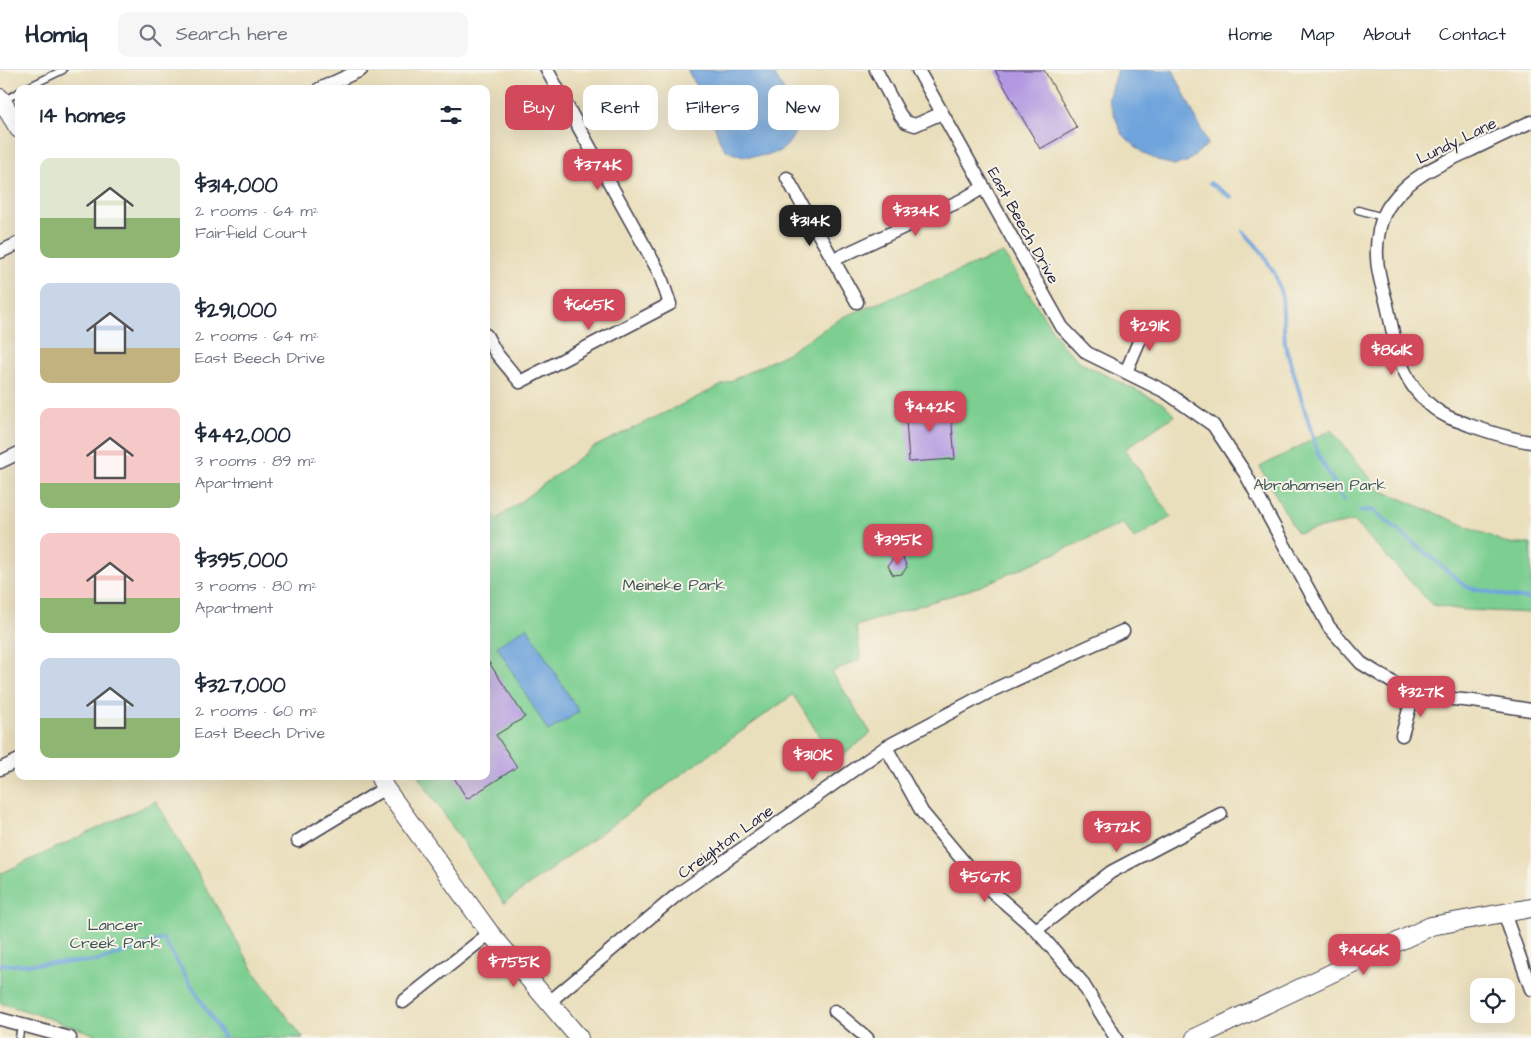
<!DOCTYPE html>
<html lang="en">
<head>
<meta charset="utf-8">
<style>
  :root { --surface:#fff; --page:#f6f6f7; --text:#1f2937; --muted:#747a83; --line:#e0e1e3; --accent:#d1495b }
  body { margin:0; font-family:"Architects Daughter",sans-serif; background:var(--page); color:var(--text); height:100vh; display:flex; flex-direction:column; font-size:19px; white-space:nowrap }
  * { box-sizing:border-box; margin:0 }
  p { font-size:16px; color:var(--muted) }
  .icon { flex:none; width:28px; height:28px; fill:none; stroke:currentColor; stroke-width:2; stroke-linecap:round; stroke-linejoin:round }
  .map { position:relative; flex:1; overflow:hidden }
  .drawer { position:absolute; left:15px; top:15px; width:475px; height:695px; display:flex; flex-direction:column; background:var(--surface); border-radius:10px; box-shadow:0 5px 20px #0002 }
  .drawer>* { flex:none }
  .top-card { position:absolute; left:505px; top:15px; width:475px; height:45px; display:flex; gap:10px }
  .controls { position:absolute; left:1470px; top:908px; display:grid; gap:10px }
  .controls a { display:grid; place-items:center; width:45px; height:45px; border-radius:10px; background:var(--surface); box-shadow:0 5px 20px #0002; font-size:25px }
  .price { position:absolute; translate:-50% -42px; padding:0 11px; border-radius:10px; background:var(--accent); color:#fff; font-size:16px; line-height:32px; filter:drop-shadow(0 1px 2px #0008) }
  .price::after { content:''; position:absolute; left:50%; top:30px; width:15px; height:11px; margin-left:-8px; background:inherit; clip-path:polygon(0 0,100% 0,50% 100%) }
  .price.current { background:#222; color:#fff }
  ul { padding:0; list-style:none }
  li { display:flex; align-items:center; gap:15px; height:125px; padding:0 25px }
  li span { display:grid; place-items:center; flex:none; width:140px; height:100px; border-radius:10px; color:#555 }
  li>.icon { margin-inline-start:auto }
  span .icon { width:60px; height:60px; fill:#fffc; stroke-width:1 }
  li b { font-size:21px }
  h2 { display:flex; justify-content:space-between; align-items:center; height:60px; padding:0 25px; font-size:21px }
  .pill { padding:0 18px; border-radius:10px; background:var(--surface); box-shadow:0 5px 20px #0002; font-size:18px; line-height:45px }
  .pill.current { background:var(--accent); color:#fff }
  header { display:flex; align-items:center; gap:30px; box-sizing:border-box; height:70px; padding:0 25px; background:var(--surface); border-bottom:1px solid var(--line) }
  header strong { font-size:24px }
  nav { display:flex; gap:28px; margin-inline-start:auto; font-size:18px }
  .search { width:350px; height:45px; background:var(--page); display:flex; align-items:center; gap:12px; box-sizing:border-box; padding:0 18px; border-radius:10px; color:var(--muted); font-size:19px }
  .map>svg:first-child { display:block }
  .green { fill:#7ccf91; stroke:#4f7866 }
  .water { fill:#6fa4dc; stroke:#48638c }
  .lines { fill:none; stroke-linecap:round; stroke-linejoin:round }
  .stream { stroke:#6fa4dc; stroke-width:4 }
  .building { fill:#b298e1 }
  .lane-casing { stroke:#403e4e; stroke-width:9 }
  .street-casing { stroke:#403e4e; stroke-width:15 }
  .secondary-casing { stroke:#403e4e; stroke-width:20 }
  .lane { stroke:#fff; stroke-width:6 }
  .street { stroke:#fff; stroke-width:12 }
  .secondary { stroke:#fff; stroke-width:18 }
  .labels { text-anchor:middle; stroke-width:4; stroke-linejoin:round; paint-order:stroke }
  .street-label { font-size:16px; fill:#22223b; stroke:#f7f3e8 }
  .park-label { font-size:16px; fill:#3d5655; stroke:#f7f3e8 }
</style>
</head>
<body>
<header>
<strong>Homiq</strong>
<div class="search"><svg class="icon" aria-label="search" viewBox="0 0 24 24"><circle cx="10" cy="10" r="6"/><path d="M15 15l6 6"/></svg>Search here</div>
<nav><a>Home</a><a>Map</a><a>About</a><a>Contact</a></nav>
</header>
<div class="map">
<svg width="1531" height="968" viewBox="0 0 1531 968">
  <rect width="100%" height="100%" fill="#f7f3e8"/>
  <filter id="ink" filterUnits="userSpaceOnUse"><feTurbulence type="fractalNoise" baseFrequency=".02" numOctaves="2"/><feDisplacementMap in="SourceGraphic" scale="10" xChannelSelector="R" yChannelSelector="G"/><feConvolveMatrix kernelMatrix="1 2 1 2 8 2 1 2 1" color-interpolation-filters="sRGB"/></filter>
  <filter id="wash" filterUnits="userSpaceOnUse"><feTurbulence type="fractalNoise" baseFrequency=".0096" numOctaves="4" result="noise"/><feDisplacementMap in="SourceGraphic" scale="20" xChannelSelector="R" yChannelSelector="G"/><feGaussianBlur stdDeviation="1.12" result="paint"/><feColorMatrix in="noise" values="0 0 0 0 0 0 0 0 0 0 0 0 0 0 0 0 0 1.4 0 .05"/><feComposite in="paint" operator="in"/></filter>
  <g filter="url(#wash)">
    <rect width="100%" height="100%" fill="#eadfbc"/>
    <g class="green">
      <polygon points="1003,183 1062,275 1083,294 1164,334 1175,345 1125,379 1171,447 1134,469 1124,453 981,516 856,556 861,589 832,602 871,663 836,691 793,625 725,673 504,833 418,706 486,706 486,436 497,449 592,378 786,284 843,247"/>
      <polygon points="1331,360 1380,420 1509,474 1531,474 1531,543 1464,540 1432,535 1354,451 1297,463 1260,397"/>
      <polygon points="156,731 257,906 303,968 105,968 33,943 0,933 0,804"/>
    </g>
    <g class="water">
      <path d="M687,0h85l23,39 4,14c-4,9 -8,20 -16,26 -13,9 -49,11 -60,-2 -4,-5 -10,-28 -13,-36 -6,-14 -15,-28 -23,-41z"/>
      <polygon points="1117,0 1173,0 1208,74 1187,92 1175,95 1162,92 1144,84 1122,64 1108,29"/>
      <polygon points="527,557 579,642 548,661 497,576"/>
    </g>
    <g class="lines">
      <g class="stream">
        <polyline points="1210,113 1231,127"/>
        <polyline points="1243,161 1261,181 1275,204 1282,227 1285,274 1319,387 1344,430"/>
        <polyline points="1360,441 1373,440 1467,517 1513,527 1531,529"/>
        <polyline points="0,894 12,895 98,891 163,869 224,968"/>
      </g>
    </g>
    <g id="blocks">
      <g class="building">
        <polygon points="995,0 1044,0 1077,58 1040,79"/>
        <polygon points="950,333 955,389 909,392 905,336"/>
        <polygon points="893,488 903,488 907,497 902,504 893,505 888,496"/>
        <polygon points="486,588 525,647 496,665 517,697 467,729 453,706 486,706"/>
      </g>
    </g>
  </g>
  <g filter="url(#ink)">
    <use href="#blocks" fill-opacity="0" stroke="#403e4e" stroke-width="1"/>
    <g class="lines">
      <defs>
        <g id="lane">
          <polyline points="24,19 63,0"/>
          <polyline points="3,31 19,22"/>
          <polyline points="1358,140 1383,147"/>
          <polyline points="19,968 21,955"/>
        </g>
        <g id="street">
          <polyline points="876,0 900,45 906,52 915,55 942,43"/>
          <polyline points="918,0 1062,257 1087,283 1166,322 1213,355 1245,403 1329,557 1361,593 1413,625 1473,631 1531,640"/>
          <polyline points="319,19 361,0"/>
          <path d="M1531,52c-21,9 -41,19 -62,29 -29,13 -58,25 -78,52 -11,14 -15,36 -14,54 0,16 6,32 10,48 7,30 11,68 34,91 7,8 17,16 27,21 6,3 14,5 21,8 20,7 41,14 62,17"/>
          <polyline points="787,108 857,232"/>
          <polyline points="0,182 19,173"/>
          <polyline points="833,190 962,130 984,117"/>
          <polyline points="486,265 496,283 520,312 670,234 659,202 547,0"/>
          <polyline points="1126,302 1148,250"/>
          <polyline points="0,392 19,383"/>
          <polyline points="1402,665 1413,625"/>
          <polyline points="886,677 922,742 980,811 1036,860 1081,911 1116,968"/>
          <polyline points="0,699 19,690"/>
          <polyline points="298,771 385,718"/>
          <polyline points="1504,843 1531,919"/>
          <polyline points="1036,860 1111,802 1221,744"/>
          <polyline points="403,932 490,863"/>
          <polyline points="548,933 678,824 886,677 995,619 1123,561"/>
          <polyline points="835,941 867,968"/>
          <polyline points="0,949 70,968"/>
        </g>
        <g id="secondary">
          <polyline points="0,28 19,59"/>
          <polyline points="379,706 385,718 490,863 579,968"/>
          <polyline points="1195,968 1431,856 1531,838"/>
        </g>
      </defs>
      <use href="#lane" class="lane-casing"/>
      <use href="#street" class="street-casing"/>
      <use href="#secondary" class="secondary-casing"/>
      <use href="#lane" class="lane"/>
      <use href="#street" class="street"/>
      <use href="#secondary" class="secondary"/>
    </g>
  </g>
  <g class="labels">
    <g class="street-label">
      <text transform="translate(1456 70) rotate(-26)" y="6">Lundy Lane</text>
      <text transform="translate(1024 155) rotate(61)" y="6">East Beech Drive</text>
      <text transform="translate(725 771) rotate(-36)" y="6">Creighton Lane</text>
    </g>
    <g class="park-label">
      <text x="1320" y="420">Abrahamsen Park</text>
      <text x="674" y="520">Meineke Park</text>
      <text x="115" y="860">Lancer<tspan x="115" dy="18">Creek Park</tspan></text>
    </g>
  </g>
</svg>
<div class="controls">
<a><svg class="icon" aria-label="locate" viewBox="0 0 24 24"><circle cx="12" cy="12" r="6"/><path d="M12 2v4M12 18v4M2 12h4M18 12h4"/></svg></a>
</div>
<b class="price" style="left:598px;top:121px">$374K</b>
<b class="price" style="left:916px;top:167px">$334K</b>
<b class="price current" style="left:810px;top:177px">$314K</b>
<b class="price" style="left:589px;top:261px">$665K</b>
<b class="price" style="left:1150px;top:282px">$291K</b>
<b class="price" style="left:1392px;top:306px">$861K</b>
<b class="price" style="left:930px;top:363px">$442K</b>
<b class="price" style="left:898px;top:496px">$395K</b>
<b class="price" style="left:1421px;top:648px">$327K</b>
<b class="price" style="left:813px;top:711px">$310K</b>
<b class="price" style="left:1117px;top:783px">$372K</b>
<b class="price" style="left:985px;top:833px">$567K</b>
<b class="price" style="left:1364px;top:906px">$466K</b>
<b class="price" style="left:514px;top:918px">$755K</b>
<div class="top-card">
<a class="pill current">Buy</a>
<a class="pill">Rent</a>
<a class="pill">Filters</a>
<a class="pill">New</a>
</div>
<section class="drawer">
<h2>14 homes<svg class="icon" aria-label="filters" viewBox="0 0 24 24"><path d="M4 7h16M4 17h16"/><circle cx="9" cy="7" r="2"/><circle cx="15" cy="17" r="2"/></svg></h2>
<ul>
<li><span style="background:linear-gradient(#dfe7d0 60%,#8fb573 0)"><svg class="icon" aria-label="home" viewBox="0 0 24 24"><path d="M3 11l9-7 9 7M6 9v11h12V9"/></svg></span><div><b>$314,000</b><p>2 rooms · 64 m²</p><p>Fairfield Court</p></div></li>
<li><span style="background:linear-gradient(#c9d6e8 65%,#c2b280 0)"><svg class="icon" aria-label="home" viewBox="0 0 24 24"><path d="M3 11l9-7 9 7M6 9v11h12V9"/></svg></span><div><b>$291,000</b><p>2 rooms · 64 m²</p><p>East Beech Drive</p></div></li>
<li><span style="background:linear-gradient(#f6c9c9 75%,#8fb573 0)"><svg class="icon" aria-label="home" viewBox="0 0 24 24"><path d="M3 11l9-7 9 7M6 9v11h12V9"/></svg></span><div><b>$442,000</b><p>3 rooms · 89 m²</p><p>Apartment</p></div></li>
<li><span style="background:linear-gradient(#f6c9c9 65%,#8fb573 0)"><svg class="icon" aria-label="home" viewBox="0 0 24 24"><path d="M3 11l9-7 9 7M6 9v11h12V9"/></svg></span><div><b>$395,000</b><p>3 rooms · 80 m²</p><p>Apartment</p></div></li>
<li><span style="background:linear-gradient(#c9d6e8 60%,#8fb573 0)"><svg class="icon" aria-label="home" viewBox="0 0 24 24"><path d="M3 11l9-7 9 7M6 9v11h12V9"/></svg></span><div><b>$327,000</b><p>2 rooms · 60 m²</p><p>East Beech Drive</p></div></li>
</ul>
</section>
</div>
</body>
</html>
